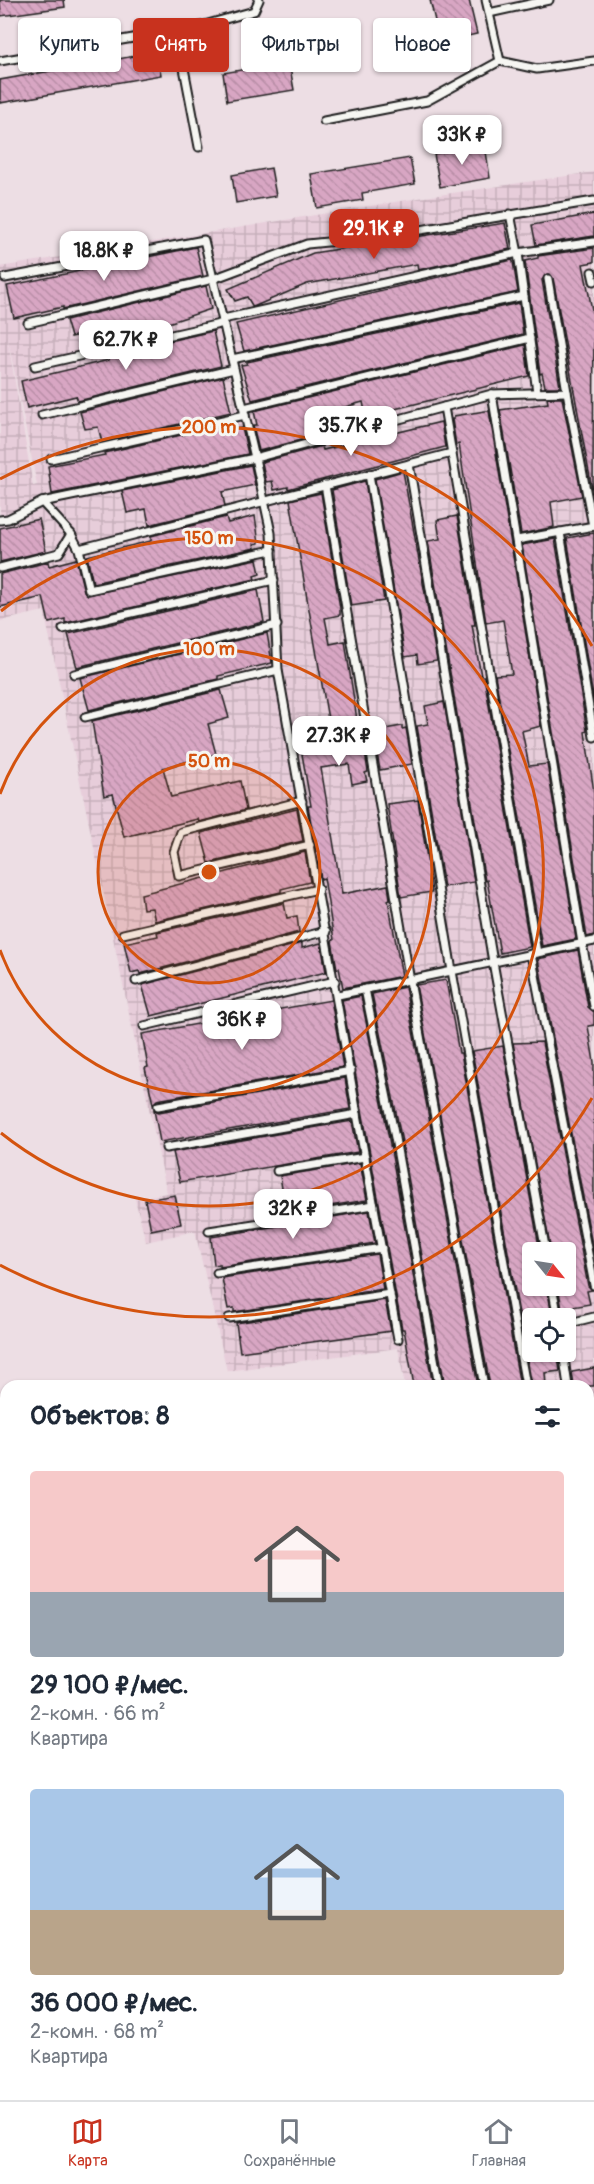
<!DOCTYPE html>
<html lang="ru">
<head>
<meta charset="utf-8">
<style>
  :root { --surface:#fff; --page:#f2f2f3; --text:#1f2937; --muted:#747a83; --line:#e0e1e3; --accent:#c8321e }
  body { margin:0; font-family:Pangolin,sans-serif; background:var(--page); color:var(--text); height:100vh; display:flex; flex-direction:column; font-size:22px; white-space:nowrap }
  * { box-sizing:border-box; margin:0 }
  p { font-size:20px; color:var(--muted) }
  .icon { flex:none; width:33px; height:33px; fill:none; stroke:currentColor; stroke-width:2; stroke-linecap:round; stroke-linejoin:round }
  .map { position:relative; flex:1; overflow:hidden }
  .side { position:absolute; left:0px; top:1380px; width:594px; height:720px; display:flex; flex-direction:column; background:var(--surface); border-radius:18px 18px 0 0; box-shadow:0 2px 4px #0004 }
  .side>* { flex:none }
  .banner { position:absolute; left:18px; top:18px; width:558px; height:54px; display:flex; gap:12px }
  .needle { width:39px; rotate:120deg }
  .controls { position:absolute; left:522px; top:1242px; display:grid; gap:12px }
  .controls a { display:grid; place-items:center; width:54px; height:54px; border-radius:6px; background:var(--surface); box-shadow:0 2px 4px #0004; font-size:30px }
  .price { position:absolute; translate:-50% -51px; padding:0 14px; border-radius:12px; background:#fff; color:#222; font-size:20px; line-height:39px; filter:drop-shadow(0 2px 3px #0008) }
  .price::after { content:''; position:absolute; left:50%; top:36px; width:18px; height:14px; margin-left:-9px; background:inherit; clip-path:polygon(0 0,100% 0,50% 100%) }
  .price.on { background:var(--accent); color:#fff }
  ul { padding:0; list-style:none }
  li { display:grid; align-content:center; gap:12px; height:318px; padding:0 30px }
  li span { display:grid; place-items:center; height:186px; border-radius:6px; color:#555 }
  li>.icon { margin-inline-start:auto }
  span .icon { width:108px; height:108px; fill:#fffc; stroke-width:1 }
  li b { font-size:26px }
  h2 { display:flex; justify-content:space-between; align-items:center; height:72px; padding:0 30px; font-size:26px }
  .tag { padding:0 21px; border-radius:6px; background:var(--surface); box-shadow:0 2px 4px #0004; font-size:21px; line-height:54px }
  .tag.on { background:var(--accent); color:#fff }
  .tab-bar { display:flex; justify-content:space-around; align-items:center; height:84px; border-top:2px solid var(--line); background:var(--surface); font-size:16px; color:var(--muted) }
  .tab-bar a { display:grid; justify-items:center; gap:3px }
  .tab-bar .on { color:var(--accent) }
  .map>svg:first-child { display:block }
  .industrial { fill:url(#industrial-grid); fill-rule:evenodd }
  .water { fill:#95cbf3; stroke:#65859d; stroke-width:1.5 }
  .building { fill:url(#building-back-hatch); stroke:#1c1c1c; stroke-width:1.5 }
  .lines { fill:none; stroke-linecap:round; stroke-linejoin:round }
  .service-casing { stroke:#1c1c1c; stroke-width:11 }
  .tertiary-casing { stroke:#1c1c1c; stroke-width:22 }
  .service { stroke:#f6f6f2; stroke-width:7 }
  .tertiary { stroke:#f6f6f2; stroke-width:18 }
  .ring { fill:none; stroke:#d4530e; stroke-width:3 }
  .centre { fill:#d4530e; stroke:#f6f6f2; stroke-width:3 }
  .ring-label { font-size:18px; text-anchor:middle; font-weight:bold; fill:#d4530e; stroke:#f6f6f2; stroke-width:6; stroke-linejoin:round; paint-order:stroke }
</style>
</head>
<body>
<div class="map">
<svg width="594" height="2100" viewBox="0 0 594 2100">
  <defs>
    <pattern id="industrial-grid" width="8" height="8" patternUnits="userSpaceOnUse" patternTransform="scale(1.5)"><rect width="8" height="8" fill="#e7cdda"/><path d="M0 4h8M4 0v8" fill="none" stroke="#c6afba"/></pattern>
    <pattern id="building-back-hatch" width="6" height="6" patternUnits="userSpaceOnUse" patternTransform="scale(1.5)"><rect width="6" height="6" fill="#d8a6c3"/><path d="M-1 5l2 2M0 0l6 6M5-1l2 2" fill="none" stroke="#b98ea7"/></pattern>
  </defs>
  <rect width="100%" height="100%" fill="#eddee4"/>
  <filter id="ink" filterUnits="userSpaceOnUse"><feTurbulence type="fractalNoise" baseFrequency=".0167" numOctaves="2"/><feDisplacementMap in="SourceGraphic" scale="12" xChannelSelector="R" yChannelSelector="G"/><feConvolveMatrix kernelMatrix="1 2 1 2 8 2 1 2 1" color-interpolation-filters="sRGB"/></filter>
  <g filter="url(#ink)">
    <path class="industrial" d="M594,172v1366l-6,1v-153h-183l-7,-38 -171,23 -32,-140 -49,11 -11,-43 32,-6 -123,-582 -44,10v-354l425,-70zM6,330l31,155 -4,1zM532,1252h34v34h-34zM532,1318h34v34h-34z"/>
    <g class="water">
      <polygon points="594,1565 594,1701 588,1702 588,1566"/>
      <polygon points="6,1763 6,1916 0,1918 0,1765"/>
    </g>
    <g class="building">
      <polygon points="0,0 64,0 65,7 1,16"/>
      <polygon points="430,0 469,0 477,34 440,42"/>
      <polygon points="157,52 161,75 0,103 0,80"/>
      <polygon points="289,62 294,90 227,101 223,73"/>
      <polygon points="485,145 490,178 440,187 434,154"/>
      <polygon points="410,158 415,184 362,193 363,200 317,208 311,174"/>
      <polygon points="271,168 276,196 236,203 232,175"/>
      <polygon points="594,214 594,236 536,245 532,225"/>
      <polygon points="505,223 510,249 418,270 417,264 307,284 253,307 247,297 235,301 228,289 313,253"/>
      <polygon points="196,247 203,276 63,309 63,307 14,318 7,286"/>
      <polygon points="594,248 594,262 583,264 594,320 593,494 553,278 550,274 547,274 542,280 560,387 545,387 542,373 540,374 525,261 538,258 538,256"/>
      <polygon points="512,260 513,262 518,292 244,351 236,324"/>
      <polygon points="206,286 211,309 159,326 160,332 105,344 101,330 71,337 66,320"/>
      <polygon points="519,303 523,334 252,400 241,365 247,364 247,362"/>
      <polygon points="213,331 221,366 78,401 76,396 27,408 21,381 109,360 108,355"/>
      <polygon points="525,345 529,376 366,416 363,402 313,416 319,435 259,451 253,425 257,425 254,411"/>
      <polygon points="223,377 231,412 102,442 98,427 85,429 80,412"/>
      <polygon points="547,398 562,398 582,496 551,502 554,527 521,534 500,410 548,403"/>
      <polygon points="485,411 489,411 541,726 522,731 529,766 547,764 576,939 542,946 495,675 512,674 503,620 486,623 459,444 456,445 452,419 454,419 454,416"/>
      <polygon points="441,422 445,447 288,489 288,487 274,490 272,481 266,482 262,462 322,446 323,450"/>
      <polygon points="233,423 235,429 242,428 248,454 52,494 48,466 105,455 104,453"/>
      <polygon points="251,465 255,485 222,492 225,506 149,525 146,509 127,513 122,491"/>
      <polygon points="403,471 437,661 418,664 417,655 405,657 375,479"/>
      <polygon points="365,481 384,601 351,606 332,490"/>
      <polygon points="321,493 340,608 340,615 325,618 330,644 345,641 359,733 362,733 368,772 365,773 367,781 352,784 349,764 321,768 342,894 388,885 390,899 388,900 402,976 343,988 339,968 337,969 332,941 334,940 324,878 321,879 308,806 311,806 298,731 329,725 290,500"/>
      <polygon points="255,516 259,543 254,544 255,548 93,583 87,556 151,541 151,536 226,517 228,523"/>
      <polygon points="457,516 475,625 472,625 481,676 484,676 530,947 500,953 487,880 485,881 428,541 440,539 437,520"/>
      <polygon points="39,519 46,551 0,562 0,528"/>
      <polygon points="594,533 594,703 567,538"/>
      <polygon points="555,539 587,731 585,732 594,792 594,935 587,937 522,545"/>
      <polygon points="76,559 84,591 88,595 257,559 260,574 254,576 255,579 65,623 65,619 49,623 43,597 0,607 0,574 48,562 49,566"/>
      <polygon points="258,590 264,622 77,667 76,664 68,634"/>
      <polygon points="267,633 272,663 218,676 218,679 89,710 80,678"/>
      <polygon points="221,690 229,718 208,724 216,754 163,768 171,797 240,781 246,810 199,822 198,819 124,837 113,794 104,796 92,721"/>
      <polygon points="444,702 474,882 444,887 417,726 428,724 425,706"/>
      <polygon points="402,726 402,729 406,728 412,764 380,770 373,731"/>
      <polygon points="418,800 432,892 401,897 387,804"/>
      <polygon points="297,809 303,841 209,863 201,833"/>
      <polygon points="305,852 310,882 281,889 281,892 155,921 152,908 143,909 141,894"/>
      <polygon points="284,903 287,918 297,916 299,932 140,974 139,971 131,973 124,943 158,936 157,932"/>
      <polygon points="302,943 302,948 321,943 326,972 151,1016 142,985"/>
      <polygon points="578,950 588,1007 594,1012 594,1025 588,1026 594,1062 594,1255 538,959"/>
      <polygon points="446,980 459,1053 461,1053 520,1386 490,1386 416,985"/>
      <polygon points="405,987 478,1386 445,1386 401,1137 372,994"/>
      <polygon points="361,996 389,1139 433,1386 414,1386 404,1329 402,1329 342,1000"/>
      <polygon points="331,1000 343,1067 157,1100 153,1104 145,1068 148,1067 142,1034"/>
      <polygon points="542,1042 588,1286 592,1290 587,1291 590,1304 562,1309 558,1286 566,1286 566,1252 551,1252 513,1043"/>
      <polygon points="503,1046 540,1252 532,1252 532,1286 547,1286 551,1311 551,1318 532,1318 532,1352 557,1352 560,1371 545,1373 546,1386 532,1386 472,1051"/>
      <polygon points="345,1078 350,1109 160,1142 154,1110 159,1112"/>
      <polygon points="352,1121 358,1152 180,1182 173,1152"/>
      <polygon points="360,1163 367,1200 286,1213 280,1176"/>
      <polygon points="175,1195 181,1224 151,1230 145,1200"/>
      <polygon points="369,1211 375,1243 220,1267 220,1264 214,1265 211,1237"/>
      <polygon points="377,1254 383,1289 234,1312 234,1308 228,1309 222,1278"/>
      <polygon points="385,1300 391,1331 240,1352 236,1323"/>
      <polygon points="594,1368 594,1386 574,1386 572,1372"/>
    </g>
    <g class="lines">
      <defs>
        <g id="service">
          <polyline points="486,0 500,61"/>
          <polyline points="489,13 549,0"/>
          <polyline points="197,27 183,63 199,147"/>
          <polyline points="0,61 197,27 254,11 259,0"/>
          <polyline points="324,121 427,101 500,61 537,69 594,61"/>
          <polyline points="510,214 518,253 537,392"/>
          <polyline points="592,272 594,281"/>
          <polyline points="5,278 204,240 255,458 492,394 567,392 548,279"/>
          <polyline points="223,319 518,253 594,242"/>
          <polyline points="28,323 213,279 307,244 378,237 594,201"/>
          <polyline points="232,359 524,296"/>
          <polyline points="35,366 224,323"/>
          <polyline points="567,392 593,526"/>
          <polyline points="492,394 582,943 594,1006"/>
          <polyline points="444,407 537,953"/>
          <polyline points="244,408 530,338"/>
          <polyline points="42,415 234,369"/>
          <polyline points="51,459 245,415"/>
          <polyline points="409,464 493,962 546,1252"/>
          <polyline points="369,474 452,971 526,1386"/>
          <polyline points="325,485 410,981 484,1386"/>
          <polyline points="42,502 71,534 79,549 452,453"/>
          <polyline points="0,520 8,519 42,502 255,458 271,533 278,670 357,1114 166,1148"/>
          <polyline points="560,532 594,737"/>
          <polyline points="517,540 594,526"/>
          <polyline points="79,549 89,590 272,550"/>
          <polyline points="0,568 59,553 71,534"/>
          <polyline points="63,629 274,580"/>
          <polyline points="74,674 277,625"/>
          <polyline points="85,717 278,670"/>
          <polyline points="302,801 181,832 174,852 179,876 310,845"/>
          <polyline points="123,934 318,889"/>
          <polyline points="531,954 594,1285"/>
          <polyline points="136,981 326,931"/>
          <polyline points="365,989 395,1138 439,1386"/>
          <polyline points="338,995 594,941"/>
          <polyline points="144,1026 335,981"/>
          <polyline points="158,1106 351,1071"/>
          <polyline points="357,1114 398,1339"/>
          <polyline points="277,1171 365,1157"/>
          <polyline points="209,1231 374,1205"/>
          <polyline points="217,1273 382,1248"/>
          <polyline points="552,1286 558,1318"/>
          <polyline points="229,1318 390,1294"/>
          <polyline points="566,1324 594,1317"/>
          <polyline points="563,1352 568,1386"/>
          <polyline points="588,1519 594,1517"/>
        </g>
        <g id="tertiary">
          <polyline points="588,1955 594,1953"/>
          <polyline points="290,2100 302,2094"/>
        </g>
      </defs>
      <use href="#service" class="service-casing"/>
      <use href="#tertiary" class="tertiary-casing"/>
      <use href="#service" class="service"/>
      <use href="#tertiary" class="tertiary"/>
    </g>
  </g>
  <circle cx="209" cy="872" r="111" fill="#d4530e" fill-opacity=".12"/>
  <g class="ring">
    <circle cx="209" cy="872" r="111"/>
    <path d="M0 794A223 223 0 1 1 0 950"/>
    <path d="M1 611A334 334 0 1 1 1 1133"/>
    <path d="M592 1098A445 445 0 0 1 0 1265M0 479A445 445 0 0 1 592 646"/>
  </g>
  <circle cx="209" cy="872" r="9" class="centre"/>
  <g class="ring-label">
    <text x="209" y="433">200 m</text>
    <text x="209" y="544">150 m</text>
    <text x="209" y="655">100 m</text>
    <text x="209" y="767">50 m</text>
  </g>
</svg>
<div class="controls">
<a><svg class="needle" viewBox="-14 -14 28 28"><path d="M0-13l5 13h-10z" fill="#e53935"/><path d="M0 13l5-13h-10z" fill="#747a83"/></svg></a>
<a><svg class="icon" aria-label="locate" viewBox="0 0 24 24"><circle cx="12" cy="12" r="6"/><path d="M12 2v4M12 18v4M2 12h4M18 12h4"/></svg></a>
</div>
<b class="price" style="left:462px;top:166px">33K ₽</b>
<b class="price on" style="left:374px;top:260px">29.1K ₽</b>
<b class="price" style="left:104px;top:282px">18.8K ₽</b>
<b class="price" style="left:126px;top:371px">62.7K ₽</b>
<b class="price" style="left:351px;top:457px">35.7K ₽</b>
<b class="price" style="left:339px;top:767px">27.3K ₽</b>
<b class="price" style="left:242px;top:1051px">36K ₽</b>
<b class="price" style="left:293px;top:1240px">32K ₽</b>
<div class="banner">
<a class="tag">Купить</a>
<a class="tag on">Снять</a>
<a class="tag">Фильтры</a>
<a class="tag">Новое</a>
</div>
<section class="side">
<h2>Объектов: 8<svg class="icon" aria-label="filters" viewBox="0 0 24 24"><path d="M4 7h16M4 17h16"/><circle cx="9" cy="7" r="2"/><circle cx="15" cy="17" r="2"/></svg></h2>
<ul>
<li><span style="background:linear-gradient(#f6c9c9 65%,#9aa5b1 0)"><svg class="icon" aria-label="home" viewBox="0 0 24 24"><path d="M3 11l9-7 9 7M6 9v11h12V9"/></svg></span><div><b>29 100 ₽/мес.</b><p>2-комн. · 66 m²</p><p>Квартира</p></div></li>
<li><span style="background:linear-gradient(#a9c7e8 65%,#b9a48a 0)"><svg class="icon" aria-label="home" viewBox="0 0 24 24"><path d="M3 11l9-7 9 7M6 9v11h12V9"/></svg></span><div><b>36 000 ₽/мес.</b><p>2-комн. · 68 m²</p><p>Квартира</p></div></li>
</ul>
</section>
</div>
<nav class="tab-bar">
<a class="on"><svg class="icon" aria-label="map" viewBox="0 0 24 24"><path d="M3 6l6-2 6 2 6-2v14l-6 2-6-2-6 2zM9 4v14M15 6v14"/></svg>Карта</a>
<a><svg class="icon" aria-label="saved" viewBox="0 0 24 24"><path d="M7 4h10v16l-5-4-5 4z"/></svg>Сохранённые</a>
<a><svg class="icon" aria-label="home" viewBox="0 0 24 24"><path d="M3 11l9-7 9 7M6 9v11h12V9"/></svg>Главная</a>
</nav>
</body>
</html>
